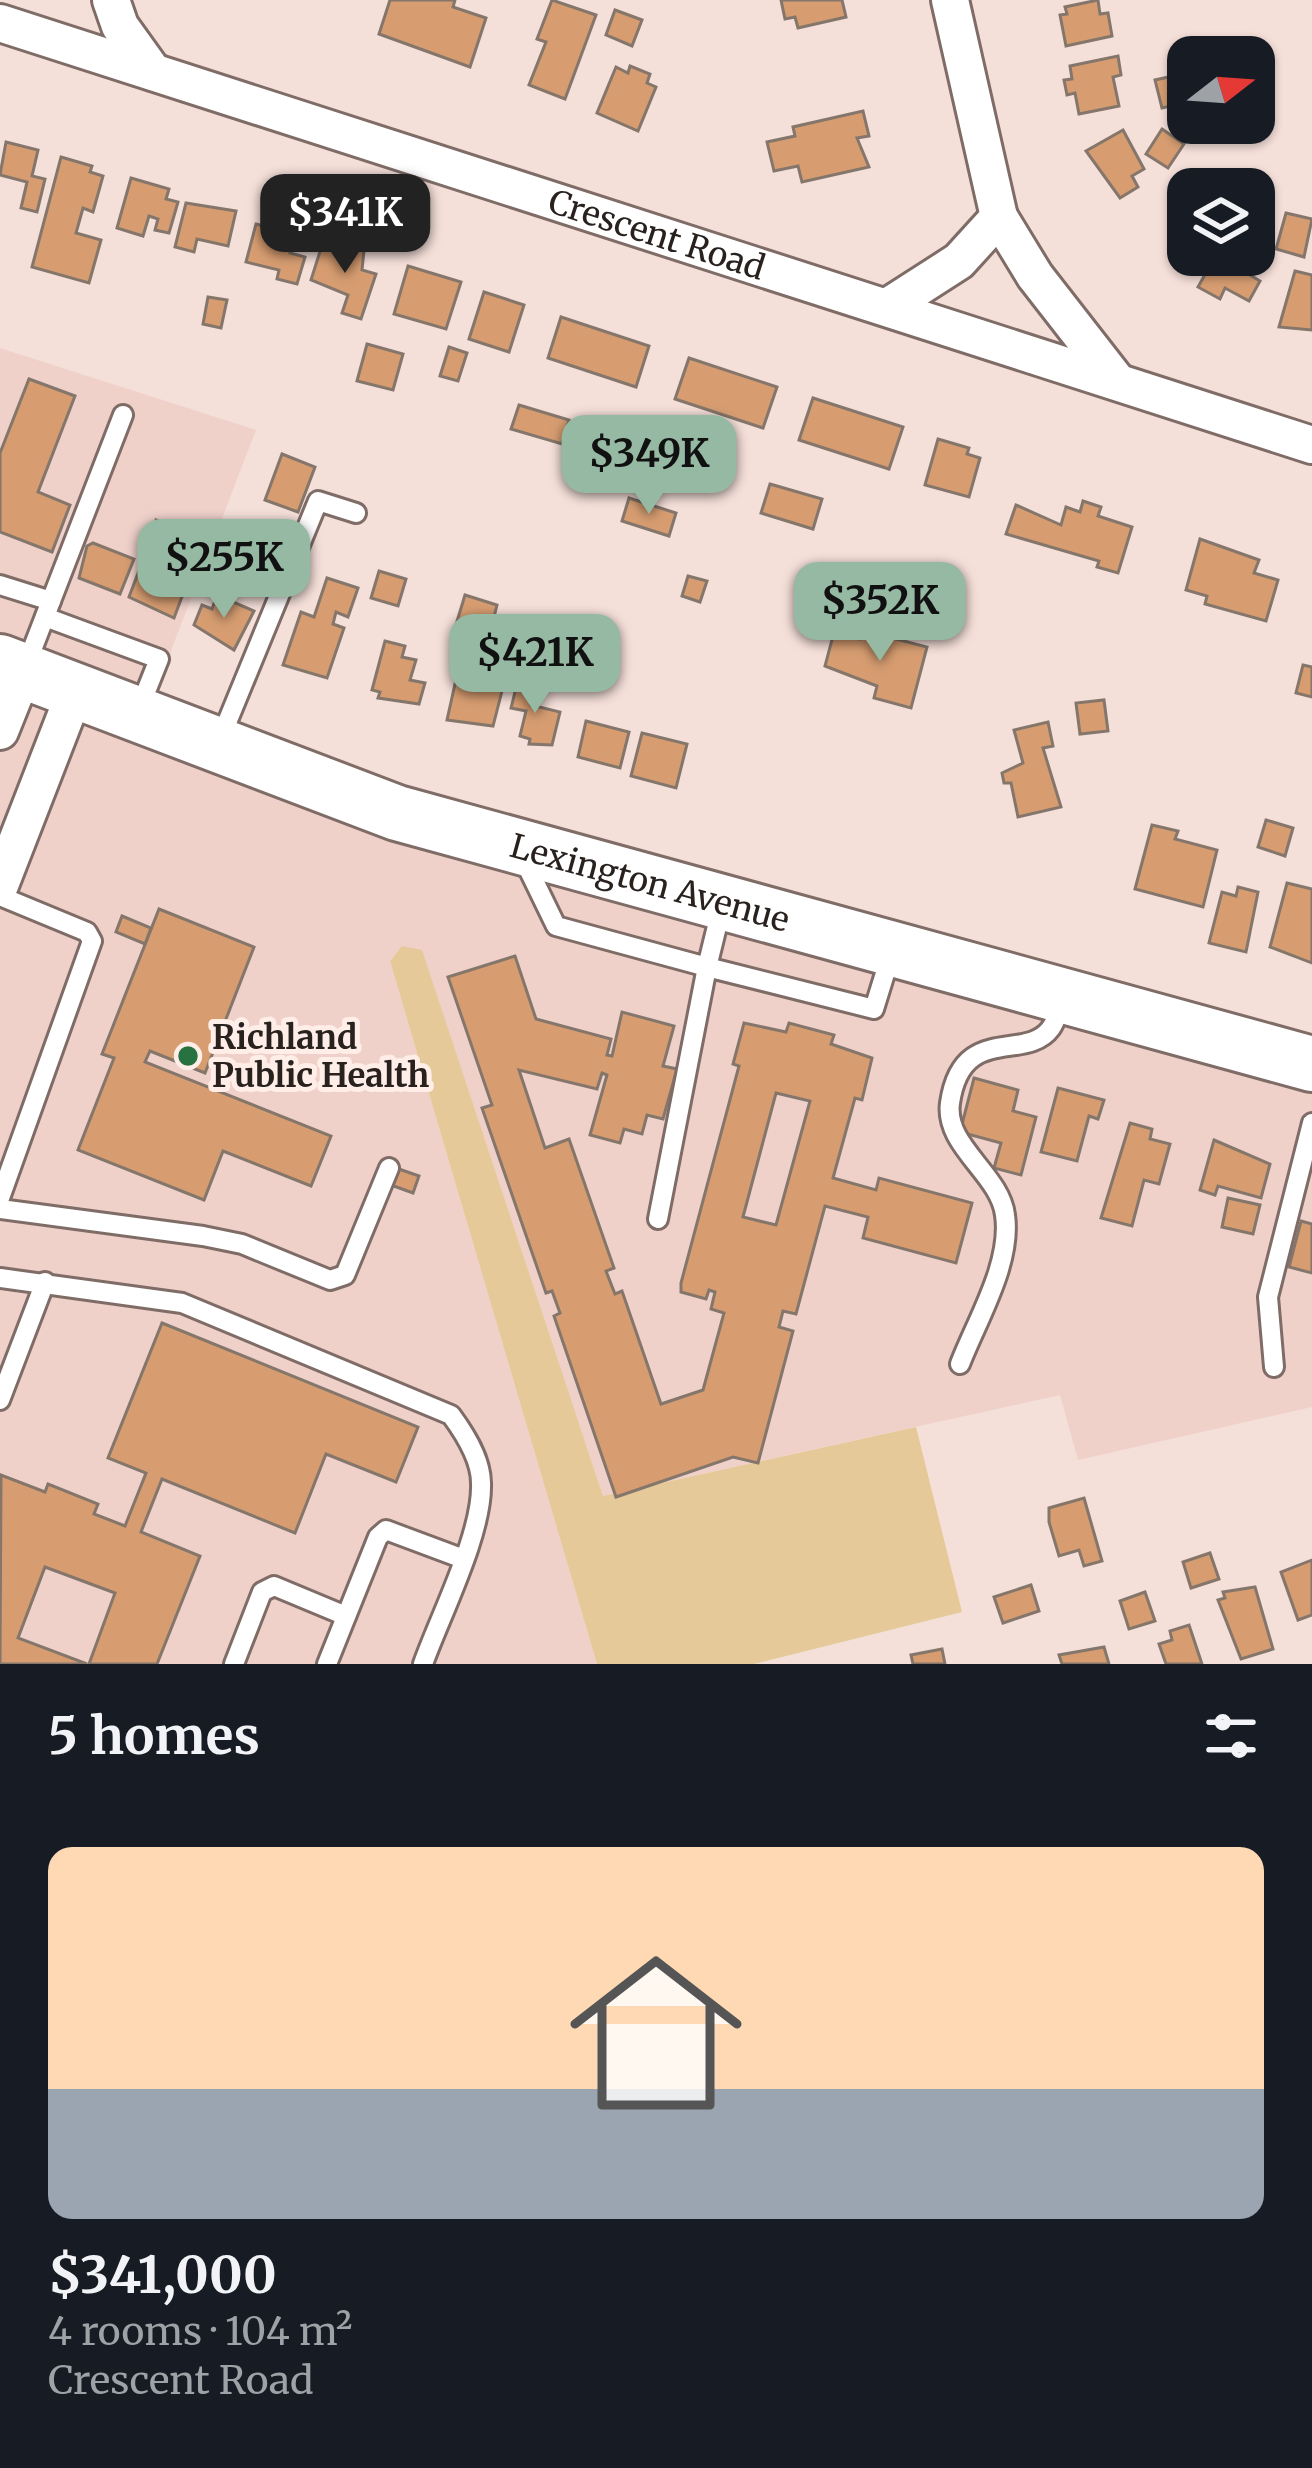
<!DOCTYPE html>
<html lang="en">
<head>
<meta charset="utf-8">
<style>
  :root { --surface:#171b24; --page:#20242c; --text:#f1f3f6; --muted:#9ea1a6; --accent:#96b9a4 }
  body { margin:0; font-family:Merriweather,serif; background:var(--page); color:var(--text); height:100vh; display:flex; flex-direction:column; font-size:45px; white-space:nowrap }
  * { box-sizing:border-box; margin:0 }
  p { font-size:39px; color:var(--muted) }
  .icon { flex:none; width:66px; height:66px; fill:none; stroke:currentColor; stroke-width:2; stroke-linecap:round; stroke-linejoin:round }
  .map { position:relative; height:1664px; overflow:hidden }
  .panel { display:flex; flex-direction:column; background:var(--surface); flex:1 }
  .panel>* { flex:none }
  .needle { width:78px; rotate:73deg }
  .fabs { position:absolute; left:1167px; top:36px; display:grid; gap:24px }
  .fabs a { display:grid; place-items:center; width:108px; height:108px; border-radius:24px; background:var(--surface); box-shadow:0 3px 9px #0004; font-size:60px }
  .price { position:absolute; translate:-50% -102px; padding:0 27px; border-radius:24px; background:var(--accent); color:#111; font-size:39px; line-height:78px; filter:drop-shadow(0 3px 6px #0008) }
  .price::after { content:''; position:absolute; left:50%; top:72px; width:36px; height:27px; margin-left:-18px; background:inherit; clip-path:polygon(0 0,100% 0,50% 100%) }
  .price.on { background:#222; color:#fff }
  ul { padding:0; list-style:none }
  li { display:grid; align-content:center; gap:24px; height:636px; padding:0 48px }
  li span { display:grid; place-items:center; height:372px; border-radius:24px; color:#555 }
  li>.icon { margin-inline-start:auto }
  span .icon { width:216px; height:216px; fill:#fffc; stroke-width:1 }
  li b { font-size:51px }
  h2 { display:flex; justify-content:space-between; align-items:center; height:144px; padding:0 48px; font-size:51px }
  .map>svg:first-child { display:block }
  .built { fill:#efd1ca }
  .green { fill:#e5c999 }
  .building { fill:#d79d71; stroke:#85766b; stroke-width:3; fill-rule:evenodd }
  .lines { fill:none; stroke-linecap:round; stroke-linejoin:round }
  .service-casing { stroke:#7f6c67; stroke-width:24 }
  .minor-casing { stroke:#7f6c67; stroke-width:42 }
  .primary-casing { stroke:#7f6c67; stroke-width:60 }
  .service { stroke:#fff; stroke-width:18 }
  .minor { stroke:#fff; stroke-width:36 }
  .primary { stroke:#fff; stroke-width:54 }
  .poi-dot { fill:#277240; stroke:#ffede8; stroke-width:4.5 }
  .labels { text-anchor:middle; stroke-width:10; stroke-linejoin:round; paint-order:stroke }
  .street-label { font-size:33px; fill:#28211e; stroke:#ffede8 }
  .poi-label { font-size:33px; font-weight:bold; fill:#28211e; stroke:#ffede8; text-anchor:start }
</style>
</head>
<body>
<div class="map">
<svg width="1312" height="1664" viewBox="0 0 1312 1664">
  <rect width="100%" height="100%" fill="#f5dfd9"/>
  <polygon class="built" points="0,348 256,430 145,718 1312,1061 1312,1407 1078,1460 1060,1395 603,1496 422,951 402,946 390,961 597,1664 0,1664"/>
  <polygon class="green" points="402,946 422,950 603,1496 916,1427 962,1612 754,1664 597,1664 390,961"/>
  <g class="building">
    <polygon points="390,0 455,0 453,7 486,18 470,67 379,34"/>
    <polygon points="552,0 596,15 565,99 529,85 546,42 537,39"/>
    <polygon points="781,0 842,0 846,17 798,28 795,17 785,19"/>
    <polygon points="1098,0 1100,14 1108,13 1112,36 1066,46 1060,15 1067,14 1065,7"/>
    <polygon points="615,10 642,20 632,46 606,35"/>
    <polygon points="1118,56 1121,75 1113,77 1119,106 1079,114 1075,93 1067,95 1064,80 1072,79 1070,66"/>
    <polygon points="630,66 650,74 647,83 656,87 638,131 597,113 616,67 628,73"/>
    <polygon points="1182,74 1188,102 1162,108 1155,80"/>
    <polygon points="863,111 869,136 857,138 869,167 802,182 798,166 774,171 767,142 795,136 793,127"/>
    <polygon points="1162,129 1184,144 1168,168 1146,154"/>
    <polygon points="1123,130 1144,169 1132,176 1138,187 1120,198 1086,151"/>
    <polygon points="6,142 38,150 32,176 45,179 37,212 21,208 27,182 0,175"/>
    <polygon points="61,157 92,166 90,172 103,176 93,212 83,208 76,233 101,240 89,283 32,267"/>
    <polygon points="131,178 169,189 166,199 178,202 169,233 155,230 158,219 149,216 143,236 117,228"/>
    <polygon points="186,203 236,211 228,246 197,239 194,252 175,247"/>
    <polygon points="1286,213 1312,219 1304,257 1276,249"/>
    <polygon points="256,224 295,234 290,253 305,257 297,284 277,279 279,270 246,262"/>
    <polygon points="323,242 364,250 362,270 376,274 361,319 342,313 348,295 311,280"/>
    <polygon points="1216,255 1245,255 1242,260 1255,267 1250,275 1260,281 1249,301 1225,288 1220,299 1198,287"/>
    <polygon points="408,266 461,282 446,329 394,314"/>
    <polygon points="1295,271 1312,275 1312,330 1279,327"/>
    <polygon points="484,292 524,305 509,352 469,339"/>
    <polygon points="208,297 227,300 221,328 203,324"/>
    <polygon points="561,317 649,346 636,387 548,358"/>
    <polygon points="367,344 403,354 393,390 357,381"/>
    <polygon points="449,347 467,353 458,381 440,376"/>
    <polygon points="689,358 777,387 763,428 675,399"/>
    <polygon points="29,379 75,396 38,492 70,505 52,552 0,532 0,453"/>
    <polygon points="813,398 903,427 889,469 799,440"/>
    <polygon points="519,405 569,420 562,444 511,429"/>
    <polygon points="938,439 969,448 967,454 980,458 969,497 925,485"/>
    <polygon points="644,445 695,462 687,488 635,472"/>
    <polygon points="282,454 315,467 298,512 265,500"/>
    <polygon points="770,484 822,499 813,529 761,513"/>
    <polygon points="629,498 676,513 669,536 622,521"/>
    <polygon points="1083,501 1101,507 1098,516 1132,527 1118,573 1097,567 1099,561 1006,534 1016,505 1061,525 1066,507 1080,512"/>
    <polygon points="156,520 186,532 176,559 182,561 177,573 189,578 174,618 129,597 143,560 164,568 168,558 145,549"/>
    <polygon points="1200,539 1259,560 1254,573 1278,580 1266,621 1205,604 1207,596 1186,590"/>
    <polygon points="93,543 134,559 120,594 79,578 87,546"/>
    <polygon points="379,571 406,579 398,606 371,598"/>
    <polygon points="688,576 707,581 700,602 682,596"/>
    <polygon points="327,578 358,588 348,617 336,612 333,624 344,628 327,678 283,665 301,612 314,617"/>
    <polygon points="217,595 254,611 234,650 194,625 202,605 212,609"/>
    <polygon points="465,595 497,605 489,637 455,628"/>
    <polygon points="862,630 927,647 911,708 874,698 877,686 825,666 834,632 860,639"/>
    <polygon points="385,641 405,646 402,657 416,660 410,680 425,683 419,704 378,698 380,692 372,690"/>
    <polygon points="589,649 607,654 600,681 583,677"/>
    <polygon points="1303,665 1312,667 1312,697 1296,693"/>
    <polygon points="457,675 503,687 493,726 447,720"/>
    <polygon points="518,680 537,684 531,705 560,712 552,745 529,744 530,739 520,736 526,711 511,708"/>
    <polygon points="1104,700 1108,731 1080,734 1076,703"/>
    <polygon points="586,721 629,732 620,768 578,757"/>
    <polygon points="1048,722 1053,746 1043,748 1061,807 1018,817 1011,783 1004,783 1002,773 1023,763 1014,730"/>
    <polygon points="642,733 687,744 676,788 631,776"/>
    <polygon points="1266,820 1293,828 1285,856 1258,847"/>
    <polygon points="1152,825 1178,831 1175,839 1217,850 1203,907 1135,889"/>
    <polygon points="1287,883 1312,889 1312,963 1270,947"/>
    <polygon points="1238,887 1258,892 1246,952 1209,943 1222,892 1236,896"/>
    <polygon points="159,909 254,947 205,1073 150,1051 145,1062 331,1136 311,1186 223,1151 204,1200 78,1150 114,1058 102,1054"/>
    <polygon points="122,916 151,928 145,944 116,932"/>
    <path d="M515,956l21,63 75,20 -4,16 5,1 10,-44 52,14 -11,40 14,3 -14,50 -16,-4 -5,19 -18,-5 -4,14 -30,-8 17,-60 -5,-2 -5,16 -78,-19 26,78 24,-9 45,129 -8,3 9,23 7,-3 39,113 42,-14 21,-77 -13,-4 4,-17 -6,-2 -3,9 -25,-7v-9l58,-217 -6,-2 11,-41 42,9 3,-9 45,12 -3,9 41,14 -10,42 -7,-2 -22,80 43,12 3,-12 93,25 -16,60 -93,-25 5,-21 -43,-11 -29,108 -13,-3 -4,16 14,4 -35,132 -25,-6 -117,40 -62,-181 6,-3 -8,-22 -6,2 -64,-185 10,-3 -44,-128zM776,1093l34,8 -34,124 -33,-8z"/>
    <polygon points="974,1078 1018,1090 1013,1111 1036,1117 1021,1175 994,1168 1001,1143 960,1132"/>
    <polygon points="1058,1088 1104,1100 1098,1119 1089,1116 1077,1161 1041,1152"/>
    <polygon points="1130,1123 1152,1129 1150,1139 1170,1144 1159,1184 1144,1180 1132,1226 1101,1218"/>
    <polygon points="1214,1140 1270,1164 1261,1198 1218,1186 1215,1195 1200,1190"/>
    <polygon points="396,1168 419,1176 413,1193 391,1185"/>
    <polygon points="1228,1198 1260,1205 1253,1234 1222,1227"/>
    <polygon points="1301,1221 1312,1224 1312,1273 1289,1267"/>
    <polygon points="162,1323 418,1427 396,1482 326,1454 295,1533 162,1479 141,1532 200,1556 157,1664 89,1664 115,1593 45,1567 18,1638 87,1664 0,1664 1,1475 45,1492 48,1484 98,1504 94,1514 125,1526 146,1473 108,1458"/>
    <polygon points="1084,1498 1102,1561 1084,1566 1079,1550 1059,1556 1049,1522 1049,1508"/>
    <polygon points="1210,1553 1219,1579 1191,1588 1183,1562"/>
    <polygon points="1312,1560 1312,1615 1298,1620 1281,1572"/>
    <polygon points="1031,1585 1039,1611 1003,1623 994,1597"/>
    <polygon points="1255,1587 1273,1649 1241,1659 1218,1600 1225,1598 1223,1592"/>
    <polygon points="1145,1592 1155,1621 1129,1629 1120,1601"/>
    <polygon points="1189,1625 1202,1664 1166,1664 1159,1644 1172,1640 1170,1631"/>
    <polygon points="1104,1647 1109,1664 1062,1664 1059,1655"/>
    <polygon points="942,1649 945,1664 913,1664 911,1655"/>
  </g>
  <g class="lines">
    <defs>
      <g id="service">
        <polyline points="0,585 51,601"/>
        <polyline points="45,617 159,659 139,709"/>
        <polyline points="25,668 123,415"/>
        <polyline points="219,742 318,501 356,513"/>
        <polyline points="522,856 556,926 707,967 722,906"/>
        <polyline points="0,896 87,932 92,941 0,1198"/>
        <polyline points="0,1209 203,1236 242,1244 330,1280 345,1275 389,1168"/>
        <polyline points="658,1219 707,967 874,1009 891,954"/>
        <path d="M0,1278l182,25 269,112c14,19 30,44 30,68 2,50 -41,133 -58,181"/>
        <path d="M960,1364c17,-44 52,-101 45,-149 -5,-41 -61,-69 -55,-112 12,-81 76,-40 101,-75 5,-7 8,-18 11,-26"/>
        <polyline points="1274,1367 1268,1297 1312,1123"/>
        <polyline points="0,1400 45,1282"/>
        <polyline points="234,1664 262,1592 274,1586 346,1616"/>
        <polyline points="327,1664 378,1537 386,1530 461,1558"/>
      </g>
      <g id="minor">
        <polyline points="111,0 120,26 153,72"/>
        <path id="s1" d="M0,23l1312,422"/>
        <polyline points="999,217 1035,276 1116,380"/>
        <polyline points="889,306 959,261 999,217 950,0"/>
        <polyline points="0,731 24,671"/>
        <polyline points="0,885 75,692"/>
      </g>
      <g id="primary">
        <path id="s2" d="M0,662l397,151 915,251"/>
      </g>
    </defs>
    <use href="#service" class="service-casing"/>
    <use href="#minor" class="minor-casing"/>
    <use href="#primary" class="primary-casing"/>
    <use href="#service" class="service"/>
    <use href="#minor" class="minor"/>
    <use href="#primary" class="primary"/>
  </g>
  <circle class="poi-dot" cx="188" cy="1056" r="12"/>
  <g class="labels">
    <g class="street-label">
      <text dy="12" stroke="none"><textPath href="#s1" startOffset="690">Crescent Road</textPath></text>
      <text dy="12" stroke="none"><textPath href="#s2" startOffset="687">Lexington Avenue</textPath></text>
    </g>
    <g class="poi-label">
      <text x="212" y="1049">Richland<tspan x="212" dy="38">Public Health</tspan></text>
    </g>
  </g>
</svg>
<div class="fabs">
<a><svg class="needle" viewBox="-14 -14 28 28"><path d="M0-13l5 13h-10z" fill="#e53935"/><path d="M0 13l5-13h-10z" fill="#9ea1a6"/></svg></a>
<a><svg class="icon" aria-label="layers" viewBox="0 0 24 24"><path d="M12 4l9 5-9 5-9-5zM3 14l9 5 9-5"/></svg></a>
</div>
<b class="price on" style="left:345px;top:276px">$341K</b>
<b class="price" style="left:649px;top:517px">$349K</b>
<b class="price" style="left:224px;top:621px">$255K</b>
<b class="price" style="left:880px;top:664px">$352K</b>
<b class="price" style="left:535px;top:716px">$421K</b>
</div>
<section class="panel">
<h2>5 homes<svg class="icon" aria-label="filters" viewBox="0 0 24 24"><path d="M4 7h16M4 17h16"/><circle cx="9" cy="7" r="2"/><circle cx="15" cy="17" r="2"/></svg></h2>
<ul>
<li><span style="background:linear-gradient(#ffd9b3 65%,#9aa5b1 0)"><svg class="icon" aria-label="home" viewBox="0 0 24 24"><path d="M3 11l9-7 9 7M6 9v11h12V9"/></svg></span><div><b>$341,000</b><p>4 rooms · 104 m²</p><p>Crescent Road</p></div></li>
</ul>
</section>
</body>
</html>
